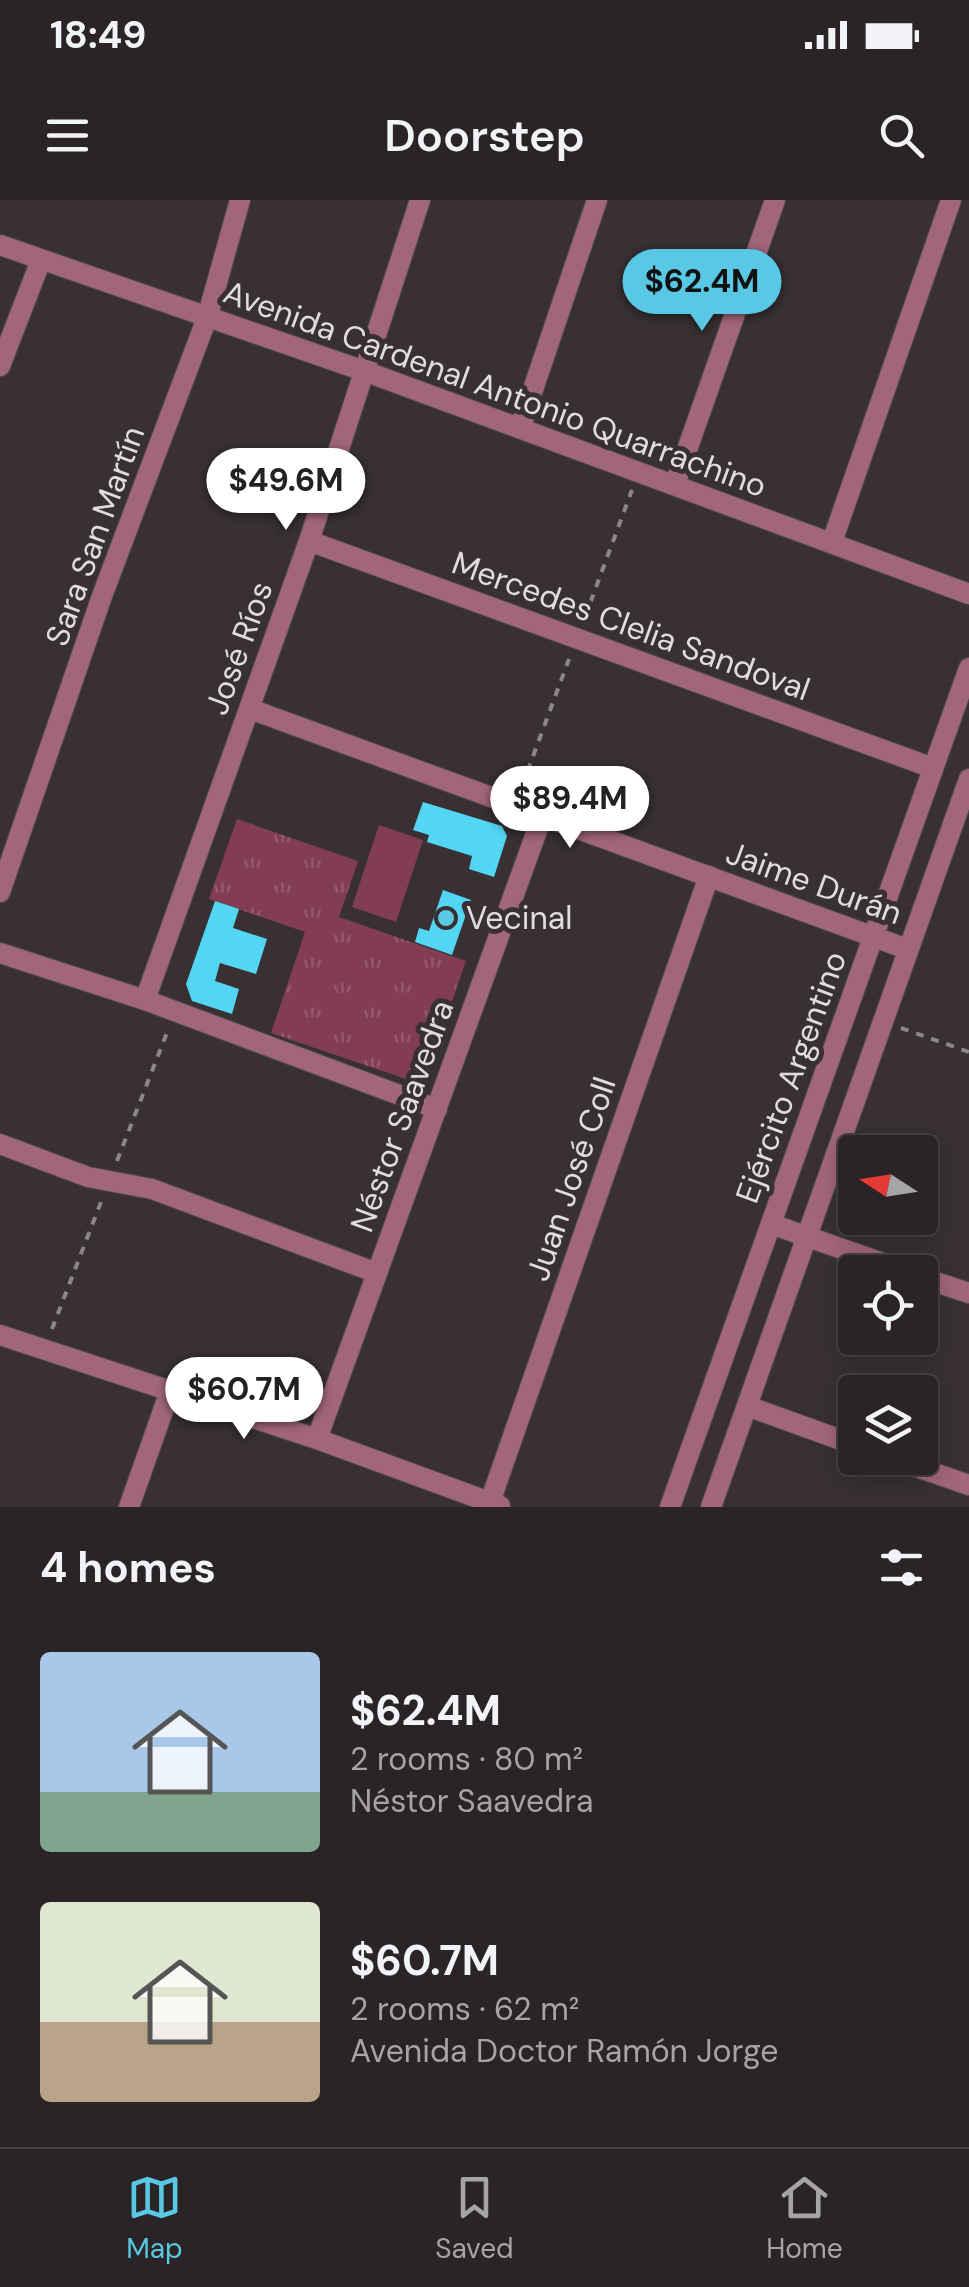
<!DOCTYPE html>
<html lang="en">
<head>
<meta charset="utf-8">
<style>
  :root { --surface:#2a2426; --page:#322c2e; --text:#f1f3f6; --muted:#a5a4a7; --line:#464143; --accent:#59c8e4 }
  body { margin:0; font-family:"DM Sans",sans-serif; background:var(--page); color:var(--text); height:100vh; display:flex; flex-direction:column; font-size:38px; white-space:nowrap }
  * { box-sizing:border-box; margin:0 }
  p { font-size:32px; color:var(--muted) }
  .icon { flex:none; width:55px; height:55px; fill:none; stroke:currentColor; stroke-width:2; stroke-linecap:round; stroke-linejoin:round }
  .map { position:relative; height:1307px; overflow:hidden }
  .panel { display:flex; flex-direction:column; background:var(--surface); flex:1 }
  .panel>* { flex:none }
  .needle { width:65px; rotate:282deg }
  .fabs { position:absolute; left:838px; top:935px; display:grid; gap:20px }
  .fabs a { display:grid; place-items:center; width:100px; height:100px; border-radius:10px; background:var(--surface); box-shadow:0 5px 25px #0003,0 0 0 2px var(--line); font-size:50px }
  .price { position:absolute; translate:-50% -85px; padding:0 22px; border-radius:35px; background:#fff; color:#222; font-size:32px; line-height:65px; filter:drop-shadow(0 2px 5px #0008) }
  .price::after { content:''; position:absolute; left:50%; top:60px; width:30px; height:22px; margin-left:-15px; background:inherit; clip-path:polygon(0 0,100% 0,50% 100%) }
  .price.on { background:var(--accent); color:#111 }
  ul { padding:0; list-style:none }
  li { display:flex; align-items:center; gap:30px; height:250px; padding:0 40px }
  li span { display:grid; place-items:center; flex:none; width:280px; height:200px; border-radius:10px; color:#555 }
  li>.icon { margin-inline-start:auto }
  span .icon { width:120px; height:120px; fill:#fffc; stroke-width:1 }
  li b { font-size:42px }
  h2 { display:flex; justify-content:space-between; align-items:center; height:120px; padding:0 40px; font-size:42px }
  .status { display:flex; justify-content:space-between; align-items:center; height:70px; padding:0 50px; background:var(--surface); direction:ltr }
  .status svg { height:28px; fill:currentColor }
  header { display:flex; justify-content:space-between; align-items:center; height:130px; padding:0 40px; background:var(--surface); font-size:45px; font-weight:600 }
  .dock { display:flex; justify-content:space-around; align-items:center; height:140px; border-top:2px solid var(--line); background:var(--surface); font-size:28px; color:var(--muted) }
  .dock a { display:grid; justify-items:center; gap:5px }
  .dock .on { color:var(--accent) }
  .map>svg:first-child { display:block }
  .grass { fill:url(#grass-tufts) }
  .garden { fill:#823d55 }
  .building { fill:#53d5f4 }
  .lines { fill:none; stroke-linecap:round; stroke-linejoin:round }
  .minor-casing { stroke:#534c4e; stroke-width:22 }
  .tertiary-casing { stroke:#534c4e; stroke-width:22 }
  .path { stroke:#8d8688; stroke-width:4; stroke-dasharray:8 8; stroke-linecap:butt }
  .minor { stroke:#a26679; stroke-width:20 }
  .tertiary { stroke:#a26679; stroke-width:20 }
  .poi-dot { fill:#59c8e4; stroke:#383032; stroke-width:4 }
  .labels { text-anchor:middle; stroke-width:10; stroke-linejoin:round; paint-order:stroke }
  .street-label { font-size:32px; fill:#e2dcde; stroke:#383032 }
  .poi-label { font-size:32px; fill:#e2dcde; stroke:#383032; text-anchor:start }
</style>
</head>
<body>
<div class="status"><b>18:49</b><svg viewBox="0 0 49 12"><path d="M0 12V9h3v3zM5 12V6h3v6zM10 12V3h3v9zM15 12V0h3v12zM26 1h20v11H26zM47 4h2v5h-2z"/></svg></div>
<header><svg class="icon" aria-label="menu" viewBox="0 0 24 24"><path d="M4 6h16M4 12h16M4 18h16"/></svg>Doorstep<svg class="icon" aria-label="search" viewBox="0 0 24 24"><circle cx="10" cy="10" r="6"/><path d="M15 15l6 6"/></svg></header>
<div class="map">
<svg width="969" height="1307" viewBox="0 0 969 1307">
  <defs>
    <pattern id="grass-tufts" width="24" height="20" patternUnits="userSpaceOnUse" patternTransform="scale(2.5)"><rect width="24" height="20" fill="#823d55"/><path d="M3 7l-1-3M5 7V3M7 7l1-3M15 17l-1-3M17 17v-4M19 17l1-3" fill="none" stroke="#93586d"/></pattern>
  </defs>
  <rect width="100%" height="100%" fill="#383032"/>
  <polygon class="grass" points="237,619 358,661 339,717 466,761 426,876 412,881 271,833 305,732 209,699"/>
  <polygon class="garden" points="379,625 423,640 396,722 352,707"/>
  <g class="building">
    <polygon points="423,602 502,626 507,636 494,677 469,669 472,656 427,642 429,635 413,630"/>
    <polygon points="443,690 471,700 452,755 415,742 419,728 429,731"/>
    <polygon points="215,701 239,709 233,728 267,739 256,774 220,763 215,781 239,789 232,814 192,801 186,784"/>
  </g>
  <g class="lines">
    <defs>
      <g id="minor">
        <polyline points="0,166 41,60"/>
        <polyline points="520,228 597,0"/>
        <polyline points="675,284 775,0"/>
        <polyline points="309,341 933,568"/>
        <polyline points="832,342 951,0"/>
        <polyline points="250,509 907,749"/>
        <polyline points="0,692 102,396 207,118 240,0"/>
        <polyline points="0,753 145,800 437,909"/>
        <polyline points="145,800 309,341 420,0"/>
        <polyline points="0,944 88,977 152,989 377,1073"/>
        <polyline points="771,1024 908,1072"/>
        <polyline points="920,1077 969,1093"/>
        <polyline points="0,1135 317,1239 500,1306"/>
        <polyline points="747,1206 855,1245"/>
        <polyline points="317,1239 543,614"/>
        <polyline points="891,1258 969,1285"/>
        <polyline points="490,1302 709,676"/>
        <polyline points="129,1307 170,1191"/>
      </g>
      <g id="tertiary">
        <polyline points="0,45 367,172 969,394"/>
        <polyline points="670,1307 969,468"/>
        <polyline points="711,1307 969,579"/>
      </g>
    </defs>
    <use href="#minor" class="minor-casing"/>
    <use href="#tertiary" class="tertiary-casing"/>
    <g class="path">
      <polyline points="585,417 632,290"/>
      <polyline points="522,586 569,459"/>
      <polyline points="901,828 969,852"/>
      <polyline points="117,961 168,830"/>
      <polyline points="52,1129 101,1002"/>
    </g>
    <use href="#minor" class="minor"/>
    <use href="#tertiary" class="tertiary"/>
  </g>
  <circle class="poi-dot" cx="446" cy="718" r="10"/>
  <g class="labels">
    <g class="street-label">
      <text transform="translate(495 189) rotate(20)" y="11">Avenida Cardenal Antonio Quarrachino</text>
      <text transform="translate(95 336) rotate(-70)" y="11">Sara San Martín</text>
      <text transform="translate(631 426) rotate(20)" y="11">Mercedes Clelia Sandoval</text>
      <text transform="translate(239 448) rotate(-70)" y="11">José Ríos</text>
      <text transform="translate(814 683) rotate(20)" y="11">Jaime Durán</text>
      <text transform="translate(791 877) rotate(-70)" y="11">Ejército Argentino</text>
      <text transform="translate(402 916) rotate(-70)" y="11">Néstor Saavedra</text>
      <text transform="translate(571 979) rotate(-71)" y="11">Juan José Coll</text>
    </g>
    <g class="poi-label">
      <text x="466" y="729">Vecinal</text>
    </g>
  </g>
</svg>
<div class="fabs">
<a><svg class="needle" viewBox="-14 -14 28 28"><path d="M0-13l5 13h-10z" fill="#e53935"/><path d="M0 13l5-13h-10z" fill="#a5a4a7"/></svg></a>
<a><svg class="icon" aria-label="locate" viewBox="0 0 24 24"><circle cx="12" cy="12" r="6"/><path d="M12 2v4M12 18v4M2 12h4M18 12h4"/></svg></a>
<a><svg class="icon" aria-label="layers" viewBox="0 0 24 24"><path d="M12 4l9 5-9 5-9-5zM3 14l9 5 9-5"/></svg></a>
</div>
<b class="price on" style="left:702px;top:134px">$62.4M</b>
<b class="price" style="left:286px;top:333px">$49.6M</b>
<b class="price" style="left:570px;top:651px">$89.4M</b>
<b class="price" style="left:244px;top:1242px">$60.7M</b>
</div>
<section class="panel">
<h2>4 homes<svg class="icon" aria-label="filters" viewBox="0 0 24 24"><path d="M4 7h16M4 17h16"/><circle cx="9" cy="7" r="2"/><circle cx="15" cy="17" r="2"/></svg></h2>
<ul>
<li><span style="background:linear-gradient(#a9c7e8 70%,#7fa58c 0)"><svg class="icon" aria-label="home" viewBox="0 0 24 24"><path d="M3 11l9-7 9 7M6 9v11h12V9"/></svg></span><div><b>$62.4M</b><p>2 rooms · 80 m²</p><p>Néstor Saavedra</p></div></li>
<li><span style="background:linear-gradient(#dfe7d0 60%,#b9a48a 0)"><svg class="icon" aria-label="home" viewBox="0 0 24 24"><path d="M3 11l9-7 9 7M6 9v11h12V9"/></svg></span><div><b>$60.7M</b><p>2 rooms · 62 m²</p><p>Avenida Doctor Ramón Jorge</p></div></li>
</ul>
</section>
<nav class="dock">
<a class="on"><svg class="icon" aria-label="map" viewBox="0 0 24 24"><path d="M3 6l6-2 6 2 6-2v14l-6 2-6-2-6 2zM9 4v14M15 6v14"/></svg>Map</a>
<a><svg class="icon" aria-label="saved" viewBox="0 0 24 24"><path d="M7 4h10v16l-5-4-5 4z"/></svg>Saved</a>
<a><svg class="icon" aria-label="home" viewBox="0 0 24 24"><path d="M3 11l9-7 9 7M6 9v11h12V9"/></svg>Home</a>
</nav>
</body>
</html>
